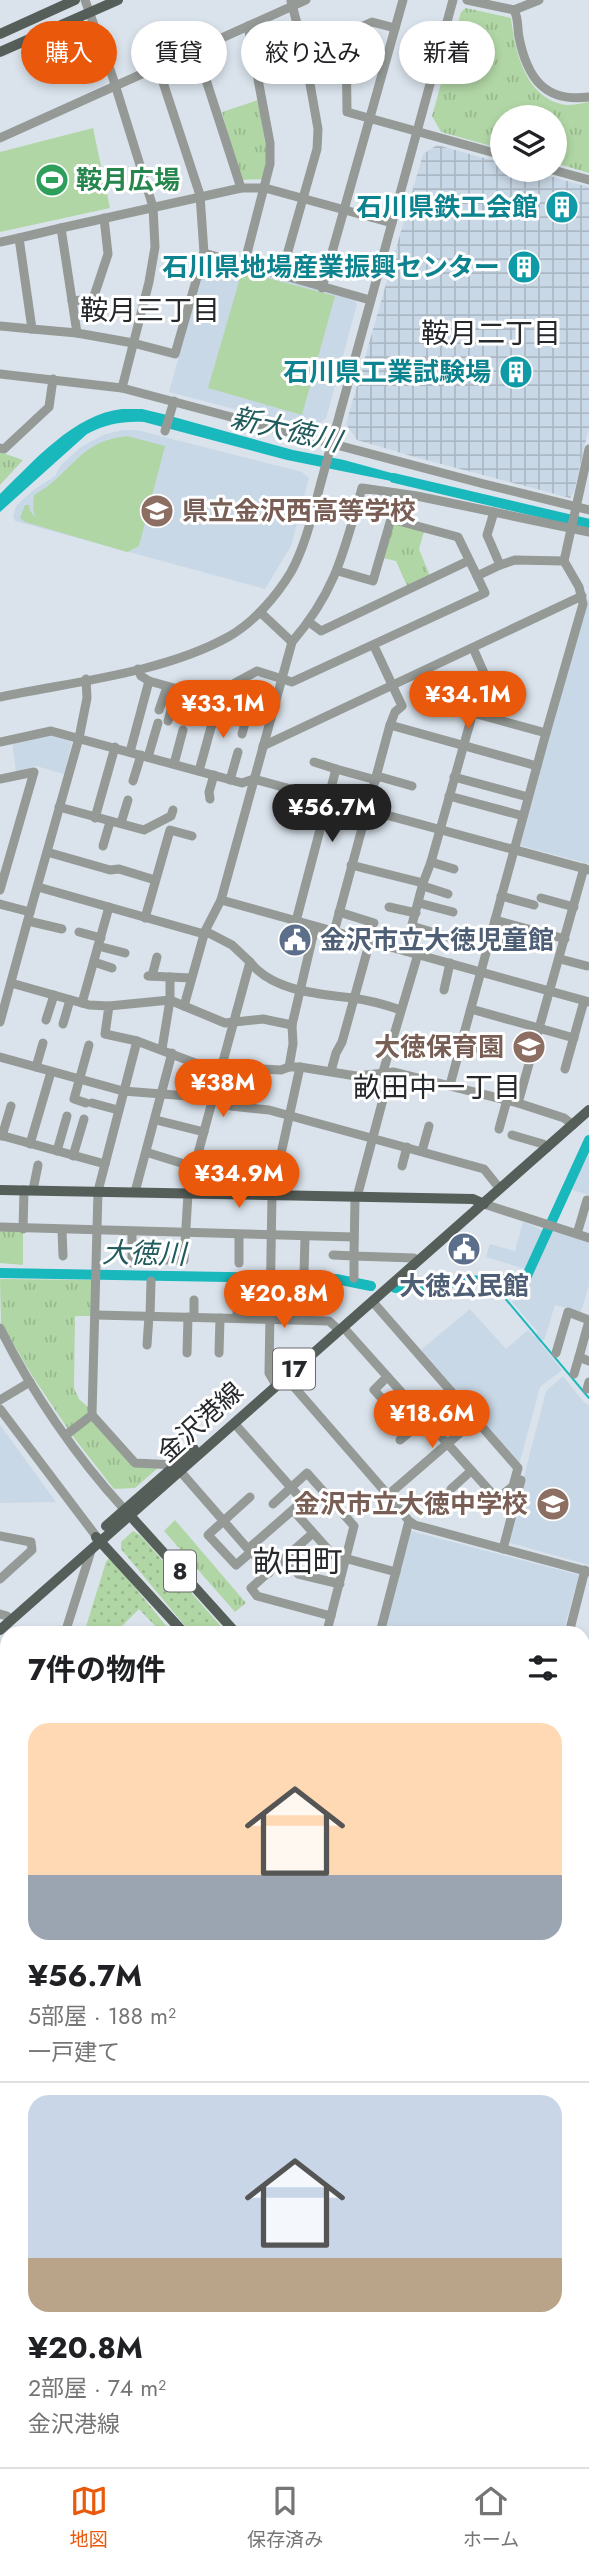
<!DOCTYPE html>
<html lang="ja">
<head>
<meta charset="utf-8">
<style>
  :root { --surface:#fff; --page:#f2f2f2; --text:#202124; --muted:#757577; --line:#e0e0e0; --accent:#ea580c }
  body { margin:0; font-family:Jost,"Noto Sans JP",sans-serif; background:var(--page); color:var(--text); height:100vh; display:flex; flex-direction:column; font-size:26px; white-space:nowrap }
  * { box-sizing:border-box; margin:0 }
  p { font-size:23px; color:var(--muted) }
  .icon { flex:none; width:38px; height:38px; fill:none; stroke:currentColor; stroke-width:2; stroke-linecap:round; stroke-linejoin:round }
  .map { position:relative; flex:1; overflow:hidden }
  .drawer { position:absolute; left:0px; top:1626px; width:590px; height:842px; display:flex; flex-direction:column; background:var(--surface); border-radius:21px 21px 0 0; box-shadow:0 4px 10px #0003 }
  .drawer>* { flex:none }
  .hud { position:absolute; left:21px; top:21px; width:548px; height:63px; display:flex; gap:14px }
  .controls { position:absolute; left:490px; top:105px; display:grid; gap:14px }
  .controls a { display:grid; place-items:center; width:77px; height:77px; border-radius:50%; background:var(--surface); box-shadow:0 4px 10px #0003; font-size:35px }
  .price { position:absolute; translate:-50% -60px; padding:0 16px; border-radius:24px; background:var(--accent); color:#fff; font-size:23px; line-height:46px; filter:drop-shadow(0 2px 4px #0008) }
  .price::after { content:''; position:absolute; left:50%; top:42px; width:21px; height:16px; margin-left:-10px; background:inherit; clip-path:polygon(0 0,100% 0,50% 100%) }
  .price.current { background:#222; color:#fff }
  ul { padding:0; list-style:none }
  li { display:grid; align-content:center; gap:14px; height:371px; padding:0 28px }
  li+li { border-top:2px solid var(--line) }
  li span { display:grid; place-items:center; height:217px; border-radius:21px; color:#555 }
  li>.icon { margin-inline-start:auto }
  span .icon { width:126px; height:126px; fill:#fffc; stroke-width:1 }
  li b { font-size:30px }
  h2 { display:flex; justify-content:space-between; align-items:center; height:84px; padding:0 28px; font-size:30px }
  .tag { padding:0 24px; border-radius:32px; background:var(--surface); box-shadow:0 4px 10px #0003; font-size:24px; line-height:63px }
  .tag.current { background:var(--accent); color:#fff }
  .dock { display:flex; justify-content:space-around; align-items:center; height:98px; border-top:2px solid var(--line); background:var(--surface); font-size:19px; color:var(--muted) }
  .dock a { display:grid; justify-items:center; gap:4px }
  .dock .current { color:var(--accent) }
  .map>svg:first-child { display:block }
  .built { fill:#c9d8e6 }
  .industrial { fill:url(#industrial-grid) }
  .grass { fill:url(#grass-dots) }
  .park { fill:url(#park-tufts) }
  .pitch { fill:#b1d6a5 }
  .water { fill:#18b8bc }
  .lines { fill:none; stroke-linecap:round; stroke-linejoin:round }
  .stream { stroke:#18b8bc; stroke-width:2 }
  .river { stroke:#18b8bc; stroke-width:10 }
  .minor { stroke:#959a97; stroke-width:9 }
  .major { stroke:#565e59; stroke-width:10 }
  .labels { text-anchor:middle; stroke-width:6; stroke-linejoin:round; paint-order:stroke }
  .shield { fill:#fff; stroke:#67696b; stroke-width:2 }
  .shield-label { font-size:24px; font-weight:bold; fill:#26292c }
  .leisure-label { font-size:26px; font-weight:bold; fill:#27864d; stroke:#fff; text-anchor:start }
  .culture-label { font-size:26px; font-weight:bold; fill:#0d838f; stroke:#fff; text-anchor:end }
  .education-label { font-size:26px; font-weight:bold; fill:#785e54; stroke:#fff; text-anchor:end }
  .service-label { font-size:26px; font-weight:bold; fill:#4e5e75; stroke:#fff; text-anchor:start }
  .street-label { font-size:26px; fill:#26292c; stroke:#fff }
  .neighbourhood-label { font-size:28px; fill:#26292c; stroke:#fff }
  .water-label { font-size:28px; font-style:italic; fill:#225b5d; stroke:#fff }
  .quarter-label { font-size:30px; fill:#26292c; stroke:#fff }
</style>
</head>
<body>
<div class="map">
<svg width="589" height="2467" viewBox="0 0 589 2467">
  <defs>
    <pattern id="industrial-grid" width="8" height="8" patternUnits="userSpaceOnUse" patternTransform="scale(1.75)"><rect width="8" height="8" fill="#c9d8e6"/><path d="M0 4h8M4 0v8" fill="none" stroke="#acb9c5"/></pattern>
    <pattern id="grass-dots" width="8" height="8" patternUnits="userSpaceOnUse" patternTransform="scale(1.75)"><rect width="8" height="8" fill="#b1d6a5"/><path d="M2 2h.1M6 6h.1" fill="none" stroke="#98b88e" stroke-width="1.8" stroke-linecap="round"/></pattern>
    <pattern id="park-tufts" width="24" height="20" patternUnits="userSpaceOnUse" patternTransform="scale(1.75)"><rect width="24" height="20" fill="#b1d6a5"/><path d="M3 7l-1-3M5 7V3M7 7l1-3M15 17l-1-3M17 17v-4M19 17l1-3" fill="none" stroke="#98b88e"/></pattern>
  </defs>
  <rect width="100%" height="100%" fill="#dae3ec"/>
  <g class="built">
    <polygon points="209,258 355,299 357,304 326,419 311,429 169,392 205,262"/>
    <polygon points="123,430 137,430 302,472 309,478 291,546 265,589 15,521 13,516 16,506 32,491 55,476 61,465 81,447 105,434"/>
    <polygon points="589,596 589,864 518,845"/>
    <polygon points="49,734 72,742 64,774 36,766 16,772 12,741"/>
    <polygon points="589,1147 589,1195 569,1189"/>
    <polygon points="523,1222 543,1230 545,1228 589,1241 589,1285 581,1312 555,1305 545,1338 540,1343 562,1370 540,1387 519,1465 422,1355 422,1349 470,1309 506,1349 528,1330 534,1337 538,1332 512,1302 526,1289 532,1271 486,1257 490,1244 515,1251"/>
    <polygon points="563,1376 584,1402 589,1405 589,1565 507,1542 546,1391"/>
    <polygon points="0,1425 56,1502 0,1503"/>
    <polygon points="411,1531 579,1575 563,1633 384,1633"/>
  </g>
  <polygon class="industrial" points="437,145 502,163 502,170 527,170 589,187 589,427 574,492 570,498 415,457 357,440 346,424 423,154"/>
  <g class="grass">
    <polygon points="133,1531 140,1535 227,1633 191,1633 121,1549 121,1542"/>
    <polygon points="110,1557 172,1633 162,1633 139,1609 115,1633 84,1633 106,1562"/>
  </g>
  <g class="park">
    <path d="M466,8l45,10c4,34 15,82 56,87 7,0 15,-2 22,-3v71l-34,-10v-46h-53v32l-61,-17 -9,-16 29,-104z"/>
    <polygon points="258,100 267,154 264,179 240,180 222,112"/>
    <polygon points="0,452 23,460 0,485"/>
    <polygon points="396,523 424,531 419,549 430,576 407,586 396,561 383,558 392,525"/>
    <polygon points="0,1229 23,1230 23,1265 0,1263"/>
    <polygon points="0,1279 92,1280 91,1316 75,1316 74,1388 79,1399 90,1409 90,1413 68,1429 31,1374 1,1323"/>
    <polygon points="89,1420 93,1420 132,1466 159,1467 135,1488 114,1489 71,1434"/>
    <polygon points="175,1520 246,1603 235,1612 164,1531"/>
    <polygon points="583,1900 589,1901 589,2026 583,2021"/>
  </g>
  <g class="pitch">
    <polygon points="93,128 110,208 0,232 0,152"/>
    <polygon points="242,271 335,296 302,415 208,388"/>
    <path d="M127,436l38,10 -26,100 -12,6 -102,-30 -5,-4 5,-13h4l1,6 5,6 -2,-9 1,-13c39,-21 42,-53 93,-59z"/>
  </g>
  <g class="water">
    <path d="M122,409h20l21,5 130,36 51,10 62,17v7l-119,-24 -143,-38c-21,-1 -38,2 -57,12l-87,78v-18c33,-32 74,-80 122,-85z"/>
    <polygon points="589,2172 589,2322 583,2332 583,2177"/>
    <polygon points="433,2461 433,2460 538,2461 537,2467 432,2467"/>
  </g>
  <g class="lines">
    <polyline class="stream" points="492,1279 493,1284 589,1398"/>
    <g class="river">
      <polyline points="394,478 589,524"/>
      <polyline points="0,1273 336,1279 371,1286"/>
      <polyline points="395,1288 492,1279 525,1280 589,1140"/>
    </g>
    <g class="minor">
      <polyline points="85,0 113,78 153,207 155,247 149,282 122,388 484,484 589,510"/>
      <path d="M467,0l47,10c5,9 3,18 5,27 8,41 26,66 70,60"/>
      <polyline points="291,1 304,50 346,34 347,112 502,155"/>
      <polyline points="514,10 539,0"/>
      <polyline points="346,34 372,22 395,28"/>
      <polyline points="196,49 241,188"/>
      <polyline points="158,67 200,195 204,253 370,300"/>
      <polyline points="0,138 306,0"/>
      <polyline points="553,170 589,180"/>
      <polyline points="61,228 19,238 32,329 77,333"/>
      <polyline points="0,242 19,238"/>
      <polyline points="204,253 175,354 133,343 77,333 61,228 241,188 265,188 392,223"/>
      <polyline points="244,265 270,164 270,143 248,26"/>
      <polyline points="281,276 317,149 318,129 304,50"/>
      <polyline points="322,288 403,0"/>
      <polyline points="72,301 93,299 108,254 104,218"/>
      <polyline points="0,326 32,329"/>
      <polyline points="0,374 122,388"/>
      <polyline points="165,431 174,401"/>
      <polyline points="0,448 4,449 49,407 53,379"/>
      <polyline points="500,565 515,560 564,561"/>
      <polyline points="338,571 373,581 391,519 458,537 477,576 500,565 487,535 494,512"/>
      <polyline points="260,612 292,642"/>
      <polyline points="309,622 321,631 468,561"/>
      <polyline points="138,669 141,676 149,681 271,715"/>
      <path d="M0,697c72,-15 163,-24 228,-60 25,-14 48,-40 63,-65 16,-29 23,-65 32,-97l130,-475"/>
      <polyline points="229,703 235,683 257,671 292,682 485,593 477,576"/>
      <polyline points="159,710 167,687"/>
      <polyline points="473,713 546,733"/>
      <polyline points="168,721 177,690"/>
      <polyline points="390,725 537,766"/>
      <polyline points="242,734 249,709"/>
      <polyline points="0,742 51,731 242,783 254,779 589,870"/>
      <polyline points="263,746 582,596"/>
      <polyline points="130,752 149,681"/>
      <polyline points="148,757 158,723"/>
      <polyline points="314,762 336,769"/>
      <polyline points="174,764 183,730"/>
      <polyline points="199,771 218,702"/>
      <polyline points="377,776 412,786"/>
      <polyline points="454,777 528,797"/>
      <polyline points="0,779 34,772 0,890"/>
      <polyline points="230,780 238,752"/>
      <polyline points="133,781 141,755"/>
      <polyline points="449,796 523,816"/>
      <polyline points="210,799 209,792 214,775"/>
      <polyline points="59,807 144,830 171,816 173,810"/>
      <polyline points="95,818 115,747"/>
      <polyline points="121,823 128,800"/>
      <polyline points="103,846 110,822"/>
      <polyline points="47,852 110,870 119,869 155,880"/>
      <polyline points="431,862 454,869"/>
      <polyline points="351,865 423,883"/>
      <polyline points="423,886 448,894"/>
      <polyline points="38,887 204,934"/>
      <polyline points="501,896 534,905"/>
      <polyline points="541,898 574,907"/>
      <polyline points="221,900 589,1002"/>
      <polyline points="419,903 453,912"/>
      <polyline points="0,904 30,912 0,1022"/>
      <polyline points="389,907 416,913"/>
      <polyline points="30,912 79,738 87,698 86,679"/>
      <polyline points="339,912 374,923"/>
      <polyline points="145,918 170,830 192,836"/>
      <polyline points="495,920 528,929"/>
      <polyline points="28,921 62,929"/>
      <polyline points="296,921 336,769 376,780"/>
      <polyline points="412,926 448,937"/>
      <polyline points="79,932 101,938"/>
      <polyline points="334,932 390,725 395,712 402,706 374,646"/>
      <polyline points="540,932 565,939"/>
      <polyline points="489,940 523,949"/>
      <polyline points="98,946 125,953"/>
      <polyline points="405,951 423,883 431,862 484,673 473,648"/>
      <polyline points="560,959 587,966"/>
      <polyline points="94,962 112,968"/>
      <path d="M250,962c22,29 69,32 102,36 17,2 34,7 49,12"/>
      <polyline points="148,976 191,978"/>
      <polyline points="152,976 157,957"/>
      <polyline points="11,983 89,1005 109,1006 105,1034 137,1041 195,1063 222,1067 281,1070 289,1067 300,1067 356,1076 394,1072 518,1103"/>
      <polyline points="444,990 450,963"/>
      <polyline points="82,1003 109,907"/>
      <polyline points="109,1006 170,1000 170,977"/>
      <polyline points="184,1006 225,1023 263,1019 292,1025"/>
      <polyline points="471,1009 574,1038"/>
      <polyline points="46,1020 54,995"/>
      <polyline points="63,1024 70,1000"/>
      <polyline points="461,1044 490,1052"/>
      <path d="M162,1049l8,-49 14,6 21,-75 16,-31 71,-258c44,-51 52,-91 70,-154l55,8 172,36"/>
      <polyline points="0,1057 123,1091 214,1098 231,1106 269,1110 484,1169 500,1189"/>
      <polyline points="36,1067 43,1043"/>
      <polyline points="289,1067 293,1044 292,1025 315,927"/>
      <polyline points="565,1069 584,1001"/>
      <polyline points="331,1071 336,1053 342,1042 370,941"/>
      <polyline points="383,1072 418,954"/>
      <polyline points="450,1085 546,733 583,604 579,587 564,561 589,449"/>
      <polyline points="86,1103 74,1099 89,1045"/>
      <polyline points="92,1103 118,1110"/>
      <polyline points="160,1121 204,1132"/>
      <polyline points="573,1125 564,1118 518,1103 584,868"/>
      <polyline points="499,1129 507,1100"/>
      <polyline points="0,1135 105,1164"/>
      <polyline points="512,1135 543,1144 547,1148"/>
      <polyline points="2,1136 11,1106"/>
      <polyline points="30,1144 51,1072"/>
      <polyline points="57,1151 67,1116"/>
      <polyline points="422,1151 429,1126"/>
      <polyline points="149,1153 194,1167"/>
      <polyline points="73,1156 84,1119"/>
      <polyline points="402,1166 407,1147"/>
      <polyline points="33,1190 38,1165"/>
      <polyline points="135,1192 172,1053"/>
      <polyline points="187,1194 250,962 232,945 205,931"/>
      <polyline points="224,1194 234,1155"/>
      <polyline points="355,1197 354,1256 414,1258 417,1262"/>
      <polyline points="357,1197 390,1073"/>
      <polyline points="484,1204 589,1238"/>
      <polyline points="0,1227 354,1237"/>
      <polyline points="23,1229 24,1190"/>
      <polyline points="62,1230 63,1256"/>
      <polyline points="577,1234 587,1200"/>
      <polyline points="333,1255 354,1256 354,1278"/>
      <polyline points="154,1260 184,1260 188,1194"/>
      <polyline points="132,1263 132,1232"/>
      <polyline points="239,1263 239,1235"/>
      <polyline points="304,1274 305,1237"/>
      <polyline points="96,1315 329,1321 339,1330"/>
      <polyline points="150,1316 151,1281"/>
      <polyline points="194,1317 194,1300"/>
      <polyline points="237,1318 238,1283"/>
      <polyline points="589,1321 579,1357 589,1361"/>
      <polyline points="343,1327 497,1499 513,1486 518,1468 372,1301"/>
      <path d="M0,1328c31,63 77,130 124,181"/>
      <polyline points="147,1345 149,1316"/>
      <polyline points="187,1353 188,1317"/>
      <polyline points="219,1353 220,1318"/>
      <polyline points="556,1353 568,1312 589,1320"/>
      <polyline points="282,1373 388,1495 409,1521 415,1525 589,1572"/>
      <polyline points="574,1374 579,1357"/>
      <polyline points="387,1377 374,1390 389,1406 403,1394"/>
      <polyline points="276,1385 269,1373 272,1195 300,1067"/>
      <polyline points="587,1389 589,1382"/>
      <polyline points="0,1400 30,1382"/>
      <polyline points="0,1409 96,1536"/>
      <polyline points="92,1415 135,1463 176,1465"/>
      <polyline points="66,1435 92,1415 98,1191 137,1041"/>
      <polyline points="400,1440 425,1419"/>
      <polyline points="180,1471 248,1549 303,1501 234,1423"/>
      <polyline points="451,1489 471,1471"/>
      <polyline points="388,1495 476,1419"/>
      <polyline points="250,1497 208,1535 236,1565 251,1552"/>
      <polyline points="273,1504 307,1473 354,1526 327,1631"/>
      <polyline points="293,1510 333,1555 396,1572"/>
      <polyline points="313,1533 251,1588 257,1596 331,1616"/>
      <polyline points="0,1536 31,1542 32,1550 0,1579"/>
      <polyline points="503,1549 521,1480"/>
      <polyline points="250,1550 269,1573"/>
      <polyline points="285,1558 298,1574 340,1584"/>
      <polyline points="0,1614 7,1616 10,1621"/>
      <polyline points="65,1633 91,1551"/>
      <polyline points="380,1633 409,1521"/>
      <polyline points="569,1633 585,1570"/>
      <polyline points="583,1699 589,1701"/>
      <polyline points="0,1704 7,1706"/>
      <polyline points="583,1738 589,1740"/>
      <polyline points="0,1743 7,1721"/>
      <polyline points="583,1765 589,1767"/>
      <polyline points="583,1783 589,1783"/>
      <polyline points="0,1806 7,1808"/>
      <polyline points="583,1817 589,1818"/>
      <polyline points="0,1841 7,1815"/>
      <polyline points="583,1856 589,1858"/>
      <polyline points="0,1880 7,1882"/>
      <polyline points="583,1897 589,1898"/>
      <polyline points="0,1975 7,1979"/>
      <polyline points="0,2029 7,2033"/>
      <polyline points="0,2047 7,2045"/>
      <polyline points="583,2110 589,2118"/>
      <polyline points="583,2150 589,2145"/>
      <polyline points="375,2467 376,2460"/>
    </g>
    <g class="major">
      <polyline points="0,34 75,0"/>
      <polyline points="0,52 118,0"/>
      <polyline points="0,1190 473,1199 484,1204"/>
      <polyline points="126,1511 236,1633"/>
      <polyline points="106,1526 194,1449"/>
      <polyline points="96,1537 184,1633"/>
      <polyline points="0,1630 589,1110"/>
      <polyline points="583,2026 589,2033"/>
      <polyline points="583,2066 589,2061"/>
      <polyline points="583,2089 589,2097"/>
    </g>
  </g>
  <defs>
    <symbol id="stadium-disc" viewBox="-11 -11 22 22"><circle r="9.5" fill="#2e9e5b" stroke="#fff"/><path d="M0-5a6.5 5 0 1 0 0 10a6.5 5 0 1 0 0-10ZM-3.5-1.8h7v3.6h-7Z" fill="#fff"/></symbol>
    <symbol id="building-disc" viewBox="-11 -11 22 22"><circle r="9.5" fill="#0f9aa8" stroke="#fff"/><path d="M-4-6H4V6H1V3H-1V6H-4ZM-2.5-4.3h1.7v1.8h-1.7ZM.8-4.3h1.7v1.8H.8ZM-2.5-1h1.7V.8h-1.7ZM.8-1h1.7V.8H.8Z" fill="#fff"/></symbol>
    <symbol id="school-disc" viewBox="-11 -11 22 22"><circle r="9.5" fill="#8d6e63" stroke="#fff"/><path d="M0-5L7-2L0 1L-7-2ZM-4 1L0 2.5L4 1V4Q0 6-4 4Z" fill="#fff"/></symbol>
    <symbol id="civic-disc" viewBox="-11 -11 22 22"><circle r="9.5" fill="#5c6f8a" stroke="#fff"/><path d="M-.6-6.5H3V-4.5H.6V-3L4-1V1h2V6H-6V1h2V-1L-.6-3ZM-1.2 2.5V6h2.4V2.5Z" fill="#fff"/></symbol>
  </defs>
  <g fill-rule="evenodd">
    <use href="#stadium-disc" x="33" y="161" width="38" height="38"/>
    <use href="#building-disc" x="543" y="188" width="38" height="38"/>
    <use href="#building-disc" x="505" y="248" width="38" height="38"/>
    <use href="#building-disc" x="497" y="353" width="38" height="38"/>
    <use href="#school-disc" x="138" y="492" width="38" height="38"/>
    <use href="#civic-disc" x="276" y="921" width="38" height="38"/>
    <use href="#school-disc" x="510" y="1028" width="38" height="38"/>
    <use href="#civic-disc" x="445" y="1230" width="38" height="38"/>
    <use href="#school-disc" x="534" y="1485" width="38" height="38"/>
  </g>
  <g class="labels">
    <g class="shield">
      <rect x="273" y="1348.5" width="42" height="41" rx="5"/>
      <rect x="164" y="1550.5" width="32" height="41" rx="5"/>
    </g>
    <g class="shield-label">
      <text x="294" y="1377">17</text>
      <text x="180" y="1579">8</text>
    </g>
    <g class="leisure-label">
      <text x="76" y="189">鞍月広場</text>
    </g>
    <g class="culture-label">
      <text x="538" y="216">石川県鉄工会館</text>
      <text x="500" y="276">石川県地場産業振興センター</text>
      <text x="491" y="381">石川県工業試験場</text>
    </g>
    <g class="education-label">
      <text x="182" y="520" text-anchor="start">県立金沢西高等学校</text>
      <text x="504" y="1056">大徳保育園</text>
      <text x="528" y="1513">金沢市立大徳中学校</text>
    </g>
    <g class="service-label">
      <text x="320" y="949">金沢市立大徳児童館</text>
      <text x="464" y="1295" text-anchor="middle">大徳公民館</text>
    </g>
    <g class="street-label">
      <text transform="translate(200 1422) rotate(-42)" y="9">金沢港線</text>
    </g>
    <g class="neighbourhood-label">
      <text x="150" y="320">鞍月三丁目</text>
      <text x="491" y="343">鞍月二丁目</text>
      <text x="437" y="1097">畝田中一丁目</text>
    </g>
    <g class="water-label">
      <text transform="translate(286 429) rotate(13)" y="10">新大徳川</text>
      <text transform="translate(144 1253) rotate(1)" y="10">大徳川</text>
    </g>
    <g class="quarter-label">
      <text x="298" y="1572">畝田町</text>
    </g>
  </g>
</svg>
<div class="controls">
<a><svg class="icon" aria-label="layers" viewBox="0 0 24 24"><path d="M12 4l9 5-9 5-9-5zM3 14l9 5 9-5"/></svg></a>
</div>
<b class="price" style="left:468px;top:731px">¥34.1M</b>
<b class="price" style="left:223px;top:740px">¥33.1M</b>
<b class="price current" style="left:332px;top:844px">¥56.7M</b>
<b class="price" style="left:223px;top:1119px">¥38M</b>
<b class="price" style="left:239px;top:1210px">¥34.9M</b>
<b class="price" style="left:284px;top:1330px">¥20.8M</b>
<b class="price" style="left:432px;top:1450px">¥18.6M</b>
<div class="hud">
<a class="tag current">購入</a>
<a class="tag">賃貸</a>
<a class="tag">絞り込み</a>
<a class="tag">新着</a>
</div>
<section class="drawer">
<h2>7件の物件<svg class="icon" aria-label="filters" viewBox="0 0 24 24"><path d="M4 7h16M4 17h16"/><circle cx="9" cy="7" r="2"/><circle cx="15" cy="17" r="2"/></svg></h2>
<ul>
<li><span style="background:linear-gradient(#ffd9b3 70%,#9aa5b1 0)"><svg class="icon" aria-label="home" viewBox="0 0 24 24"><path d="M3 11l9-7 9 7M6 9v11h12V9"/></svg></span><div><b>¥56.7M</b><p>5部屋 · 188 m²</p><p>一戸建て</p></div></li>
<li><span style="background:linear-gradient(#c9d6e8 75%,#b9a48a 0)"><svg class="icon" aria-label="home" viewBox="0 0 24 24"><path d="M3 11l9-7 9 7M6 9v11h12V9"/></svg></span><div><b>¥20.8M</b><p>2部屋 · 74 m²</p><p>金沢港線</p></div></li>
</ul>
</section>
</div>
<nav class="dock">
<a class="current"><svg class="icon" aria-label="map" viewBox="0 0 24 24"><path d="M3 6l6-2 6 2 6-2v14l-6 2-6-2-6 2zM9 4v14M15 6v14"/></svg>地図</a>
<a><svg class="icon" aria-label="saved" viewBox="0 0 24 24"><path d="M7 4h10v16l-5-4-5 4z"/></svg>保存済み</a>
<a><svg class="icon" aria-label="home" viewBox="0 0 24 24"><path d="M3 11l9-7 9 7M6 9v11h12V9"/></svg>ホーム</a>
</nav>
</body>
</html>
